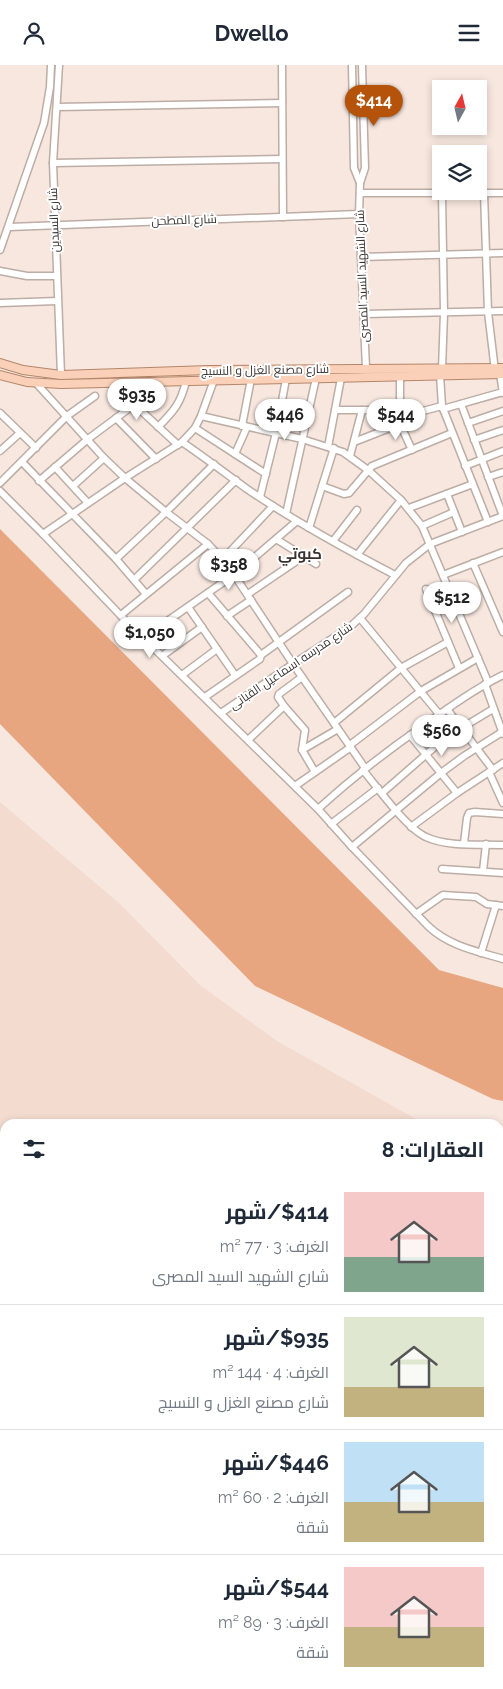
<!DOCTYPE html>
<html lang="ar">
<head>
<meta charset="utf-8">
<style>
  :root { --surface:#fff; --page:#f6f6f7; --text:#1f2937; --muted:#747a83; --line:#e0e1e3; --accent:#b45309 }
  body { margin:0; font-family:Raleway,Cairo,sans-serif; background:var(--page); color:var(--text); direction:rtl; height:100vh; display:flex; flex-direction:column; font-size:19px; white-space:nowrap }
  * { box-sizing:border-box; margin:0 }
  p { font-size:16px; color:var(--muted) }
  .icon { flex:none; width:28px; height:28px; fill:none; stroke:currentColor; stroke-width:2; stroke-linecap:round; stroke-linejoin:round }
  .map { position:relative; flex:1; overflow:hidden; direction:ltr }
  .details { position:absolute; left:0px; top:1054px; width:504px; height:571px; display:flex; flex-direction:column; background:var(--surface); border-radius:15px 15px 0 0; box-shadow:0 2px 8px #0003; direction:rtl }
  .details>* { flex:none }
  .needle { width:32px; rotate:8deg }
  .controls { position:absolute; left:432px; top:15px; display:grid; gap:10px }
  .controls a { display:grid; place-items:center; width:55px; height:55px; border-radius:0px; background:var(--surface); box-shadow:0 2px 8px #0003; font-size:25px }
  .price { position:absolute; translate:-50% -42px; padding:0 11px; border-radius:18px; background:#fff; color:#222; font-size:16px; line-height:32px; filter:drop-shadow(0 1px 2px #0008) }
  .price::after { content:''; position:absolute; left:50%; top:30px; width:15px; height:11px; margin-left:-8px; background:inherit; clip-path:polygon(0 0,100% 0,50% 100%) }
  .price.on { background:var(--accent); color:#fff }
  ul { padding:0; list-style:none }
  li { display:flex; align-items:center; gap:15px; height:125px; padding:0 20px }
  li+li { border-top:1px solid var(--line) }
  li span { display:grid; place-items:center; flex:none; width:140px; height:100px; border-radius:0px; color:#555 }
  li>.icon { margin-inline-start:auto }
  span .icon { width:60px; height:60px; fill:#fffc; stroke-width:1 }
  li b { font-size:21px }
  h2 { display:flex; justify-content:space-between; align-items:center; height:60px; padding:0 20px; font-size:21px }
  header { display:flex; justify-content:space-between; align-items:center; height:65px; padding:0 20px; background:var(--surface); font-size:22px; font-weight:700 }
  .map>svg:first-child { display:block }
  .built { fill:#f3dccf }
  .water { fill:#e7a680 }
  .lines { fill:none; stroke-linecap:round; stroke-linejoin:round }
  .minor-casing { stroke:#bcada5; stroke-width:9 }
  .major-casing { stroke:#b4866a; stroke-width:10 }
  .minor { stroke:#fff; stroke-width:6 }
  .major { stroke:#fad1b8; stroke-width:8 }
  .labels { text-anchor:middle; stroke-width:4; stroke-linejoin:round; paint-order:stroke }
  .street-label { font-size:12px; fill:#393330; stroke:#fff }
  .quarter-label { font-size:15px; font-weight:bold; fill:#393330; stroke:#fff }
</style>
</head>
<body>
<header><svg class="icon" aria-label="menu" viewBox="0 0 24 24"><path d="M4 6h16M4 12h16M4 18h16"/></svg>Dwello<svg class="icon" aria-label="person" viewBox="0 0 24 24"><circle cx="12" cy="8" r="4"/><path d="M4 21q1-7 8-7t8 7"/></svg></header>
<div class="map">
<svg width="503" height="1624" viewBox="0 0 503 1624">
  <rect width="100%" height="100%" fill="#f7e7df"/>
  <g class="built">
    <polygon points="0,737 120,839 200,920 277,976 425,1059 5,1059 5,1094 0,1090"/>
    <polygon points="499,1100 503,1102 503,1364 499,1381"/>
    <polygon points="5,1172 5,1537 0,1542 0,1176"/>
  </g>
  <polygon class="water" points="0,464 439,905 503,923 503,1036 493,1034 255,921 0,659"/>
  <g class="lines">
    <defs>
      <g id="minor">
        <polyline points="59,0 53,98 61,310"/>
        <polyline points="282,0 283,152"/>
        <polyline points="352,0 354,103 360,118"/>
        <polyline points="362,0 365,103 360,118 359,149 366,303"/>
        <polyline points="57,42 282,38"/>
        <polyline points="53,98 282,94"/>
        <polyline points="360,128 503,128"/>
        <polyline points="442,128 444,248 442,304"/>
        <polyline points="484,128 488,247 495,306"/>
        <polyline points="9,162 359,149"/>
        <polyline points="0,185 44,58 50,22 51,0"/>
        <polyline points="361,192 503,188"/>
        <polyline points="0,206 27,211 56,211"/>
        <polyline points="0,238 57,236"/>
        <polyline points="364,249 503,246"/>
        <polyline points="500,309 503,328"/>
        <polyline points="440,310 442,341 488,457"/>
        <polyline points="400,311 400,359 412,385"/>
        <polyline points="110,317 178,380"/>
        <polyline points="37,319 104,393 125,413 166,447 208,479 227,499 293,599 365,703"/>
        <polyline points="461,339 503,451"/>
        <polyline points="443,344 503,327"/>
        <polyline points="335,345 399,345"/>
        <polyline points="0,348 36,383"/>
        <polyline points="201,351 302,374 343,387 368,405 401,435 422,461 488,617"/>
        <polyline points="400,352 442,341"/>
        <polyline points="116,353 156,394"/>
        <polyline points="468,358 503,346"/>
        <polyline points="242,361 251,314"/>
        <path d="M158,362c16,-16 23,-24 28,-46"/>
        <polyline points="195,363 266,409"/>
        <polyline points="474,375 503,365"/>
        <path d="M182,377c22,15 43,31 65,47 47,32 98,60 148,86"/>
        <polyline points="354,377 400,359"/>
        <polyline points="328,382 341,313"/>
        <polyline points="0,386 20,368"/>
        <polyline points="235,389 247,362"/>
        <polyline points="350,391 362,345"/>
        <polyline points="22,397 116,494 146,529"/>
        <polyline points="465,401 503,386"/>
        <polyline points="55,402 88,438"/>
        <polyline points="488,412 503,407"/>
        <polyline points="39,416 88,374 135,339"/>
        <polyline points="0,418 67,351 95,331"/>
        <polyline points="73,421 104,393"/>
        <polyline points="322,421 344,429 349,428 372,401 452,368"/>
        <path d="M0,426l43,43 81,85 194,190 34,38 76,79c21,20 48,25 75,33"/>
        <polyline points="447,429 462,467"/>
        <polyline points="260,432 276,368 286,314"/>
        <polyline points="409,443 473,419"/>
        <polyline points="286,449 316,313"/>
        <polyline points="422,461 454,447"/>
        <polyline points="309,463 334,383"/>
        <polyline points="43,469 125,413 182,377 195,363 201,351 214,315"/>
        <polyline points="276,474 316,499"/>
        <polyline points="333,476 357,445"/>
        <polyline points="357,490 401,435"/>
        <polyline points="116,494 166,447 214,399"/>
        <polyline points="223,494 273,441"/>
        <polyline points="473,498 503,567"/>
        <polyline points="443,510 503,487"/>
        <polyline points="137,512 236,415"/>
        <polyline points="426,524 459,603"/>
        <polyline points="208,528 261,590"/>
        <polyline points="248,529 304,491"/>
        <polyline points="188,542 235,610"/>
        <polyline points="121,550 208,479"/>
        <polyline points="227,551 251,535"/>
        <polyline points="360,553 439,649"/>
        <polyline points="143,573 235,509 297,456"/>
        <polyline points="162,591 202,562"/>
        <polyline points="182,610 217,584"/>
        <polyline points="302,612 279,629 278,632 284,641 305,665 302,685 315,707"/>
        <polyline points="485,619 503,669"/>
        <polyline points="205,632 260,594 261,590 348,527"/>
        <polyline points="447,644 493,705"/>
        <polyline points="221,648 293,599 350,562 364,549 406,498 430,479 503,451"/>
        <polyline points="334,658 401,603 448,577"/>
        <polyline points="410,670 457,728"/>
        <polyline points="248,675 284,641"/>
        <polyline points="350,680 421,626 478,593"/>
        <polyline points="302,685 338,664"/>
        <path d="M363,705c14,17 44,59 63,67 21,10 54,7 77,8"/>
        <polyline points="489,707 503,738"/>
        <polyline points="295,721 351,682"/>
        <polyline points="382,728 445,673 493,644"/>
        <path d="M318,744c34,-31 70,-59 108,-85 25,-18 49,-35 77,-49"/>
        <polyline points="331,759 378,723"/>
        <polyline points="411,762 457,728 503,698"/>
        <polyline points="464,778 467,753 469,748 475,747 503,749"/>
        <polyline points="352,782 441,708 464,691 502,667"/>
        <polyline points="442,804 503,808"/>
        <polyline points="483,806 486,779"/>
        <polyline points="416,849 443,830 476,832 487,839 503,841"/>
        <polyline points="481,888 496,840"/>
        <polyline points="0,1103 5,1108"/>
        <polyline points="0,1154 5,1149"/>
        <polyline points="499,1426 503,1409"/>
        <polyline points="499,1444 503,1444"/>
        <polyline points="499,1458 503,1460"/>
        <polyline points="503,1513 500,1525 503,1534"/>
        <polyline points="0,1558 5,1553"/>
        <polyline points="0,1563 5,1575"/>
        <polyline points="0,1608 6,1624"/>
        <polyline points="22,1620 22,1624"/>
      </g>
      <g id="major">
        <polyline points="0,298 23,305 61,310 209,305 503,303"/>
        <polyline points="0,310 27,317 61,319 503,309"/>
      </g>
    </defs>
    <use href="#minor" class="minor-casing"/>
    <use href="#major" class="major-casing"/>
    <use href="#minor" class="minor"/>
    <use href="#major" class="major"/>
  </g>
  <g class="labels">
    <g class="street-label">
      <text transform="translate(54 155) rotate(-92)" y="4">شارع السيدين</text>
      <text transform="translate(184 155) rotate(-2)" y="4">شارع المطحن</text>
      <text transform="translate(362 211) rotate(-92)" y="4">شارع الشهيد السيد المصرى</text>
      <text transform="translate(265 305) rotate(-1)" y="4">شارع مصنع الغزل و النسيج</text>
      <text transform="translate(291 601) rotate(-34)" y="4">شارع مدرسه اسماعيل القبانى</text>
    </g>
    <g class="quarter-label">
      <text x="300" y="494">كبوتي</text>
    </g>
  </g>
</svg>
<div class="controls">
<a><svg class="needle" viewBox="-14 -14 28 28"><path d="M0-13l5 13h-10z" fill="#e53935"/><path d="M0 13l5-13h-10z" fill="#747a83"/></svg></a>
<a><svg class="icon" aria-label="layers" viewBox="0 0 24 24"><path d="M12 4l9 5-9 5-9-5zM3 14l9 5 9-5"/></svg></a>
</div>
<b class="price on" style="left:374px;top:62px">$414</b>
<b class="price" style="left:137px;top:356px">$935</b>
<b class="price" style="left:285px;top:376px">$446</b>
<b class="price" style="left:396px;top:376px">$544</b>
<b class="price" style="left:229px;top:526px">$358</b>
<b class="price" style="left:452px;top:559px">$512</b>
<b class="price" style="left:150px;top:594px">$1,050</b>
<b class="price" style="left:442px;top:692px">$560</b>
<section class="details">
<h2>العقارات: 8<svg class="icon" aria-label="filters" viewBox="0 0 24 24"><path d="M4 7h16M4 17h16"/><circle cx="9" cy="7" r="2"/><circle cx="15" cy="17" r="2"/></svg></h2>
<ul>
<li><span style="background:linear-gradient(#f6c9c9 65%,#7fa58c 0)"><svg class="icon" aria-label="home" viewBox="0 0 24 24"><path d="M3 11l9-7 9 7M6 9v11h12V9"/></svg></span><div><b>$414/شهر</b><p>الغرف: 3 · 77 m²</p><p>شارع الشهيد السيد المصرى</p></div></li>
<li><span style="background:linear-gradient(#dfe7d0 70%,#c2b280 0)"><svg class="icon" aria-label="home" viewBox="0 0 24 24"><path d="M3 11l9-7 9 7M6 9v11h12V9"/></svg></span><div><b>$935/شهر</b><p>الغرف: 4 · 144 m²</p><p>شارع مصنع الغزل و النسيج</p></div></li>
<li><span style="background:linear-gradient(#bfe0f5 60%,#c2b280 0)"><svg class="icon" aria-label="home" viewBox="0 0 24 24"><path d="M3 11l9-7 9 7M6 9v11h12V9"/></svg></span><div><b>$446/شهر</b><p>الغرف: 2 · 60 m²</p><p>شقة</p></div></li>
<li><span style="background:linear-gradient(#f6c9c9 60%,#c2b280 0)"><svg class="icon" aria-label="home" viewBox="0 0 24 24"><path d="M3 11l9-7 9 7M6 9v11h12V9"/></svg></span><div><b>$544/شهر</b><p>الغرف: 3 · 89 m²</p><p>شقة</p></div></li>
</ul>
</section>
</div>
</body>
</html>
